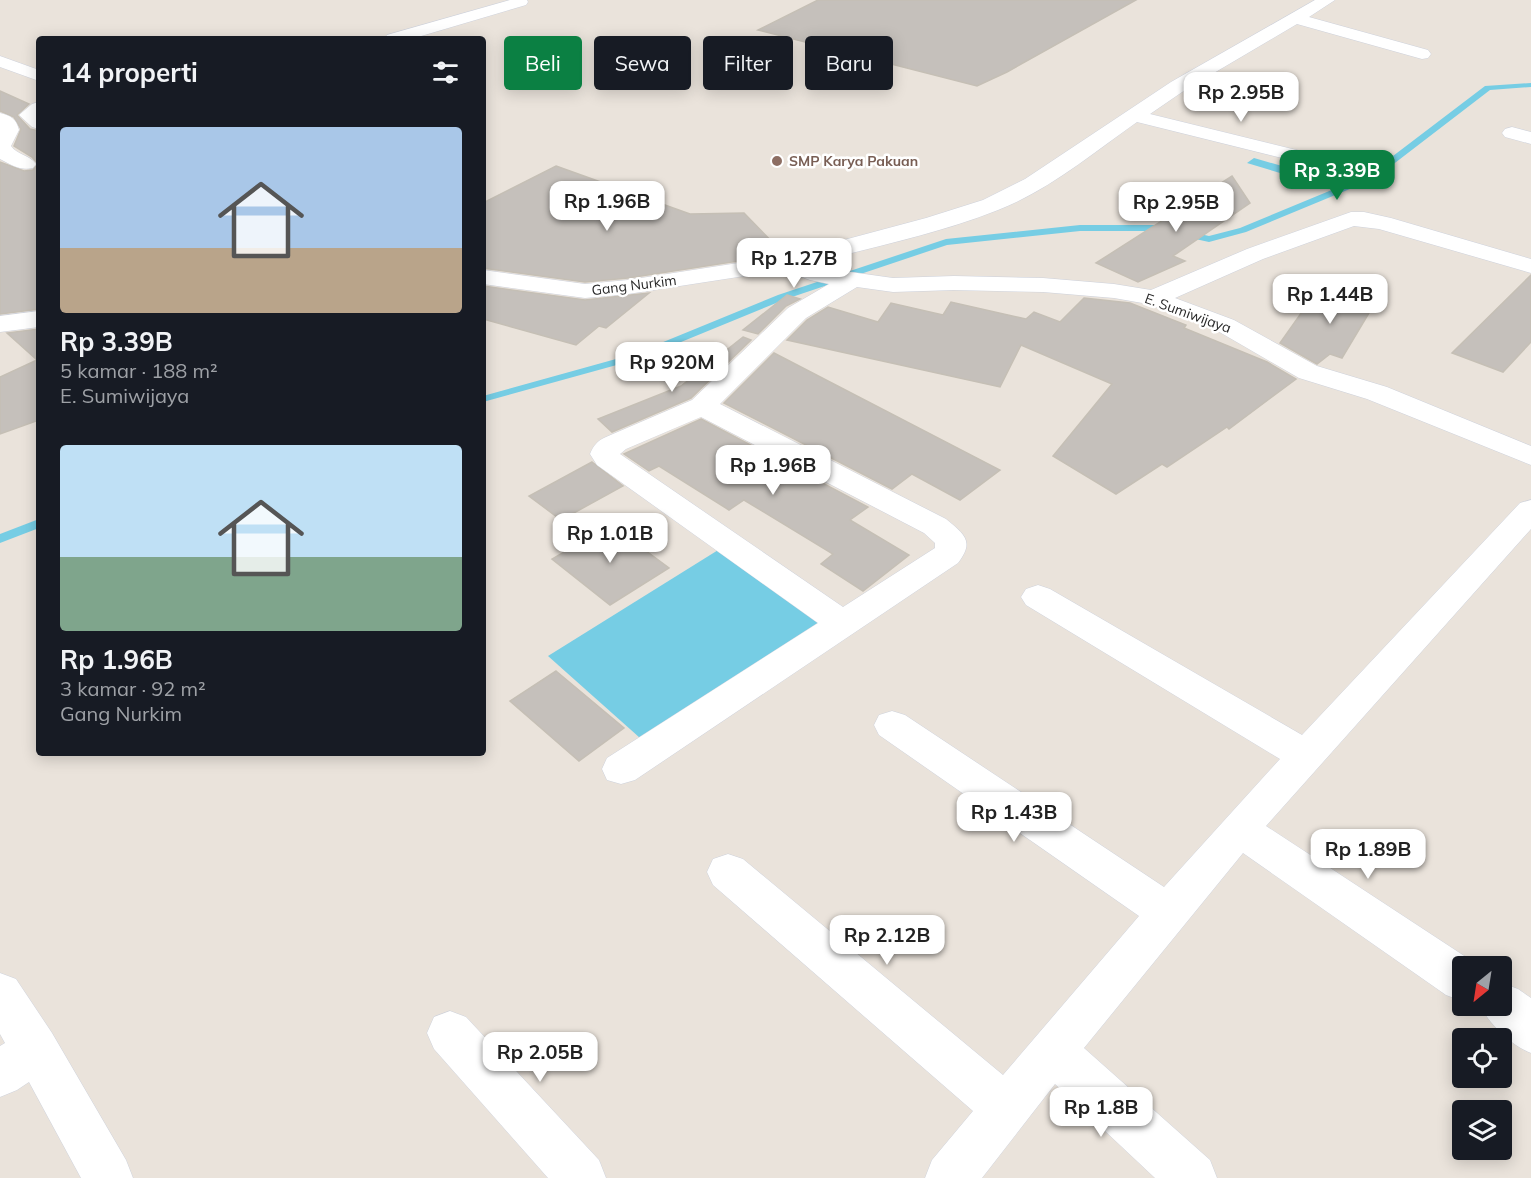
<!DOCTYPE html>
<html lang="id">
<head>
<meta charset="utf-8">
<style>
  :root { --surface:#171b24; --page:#242831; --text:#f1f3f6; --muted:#9ea1a6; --accent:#0b8043 }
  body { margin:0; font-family:Mulish,sans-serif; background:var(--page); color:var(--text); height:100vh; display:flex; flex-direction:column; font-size:22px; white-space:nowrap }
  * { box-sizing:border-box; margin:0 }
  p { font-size:20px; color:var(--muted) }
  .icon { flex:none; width:33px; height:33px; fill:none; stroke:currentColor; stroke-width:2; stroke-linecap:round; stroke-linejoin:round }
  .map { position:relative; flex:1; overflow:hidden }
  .details { position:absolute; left:36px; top:36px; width:450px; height:720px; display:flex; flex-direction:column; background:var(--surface); border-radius:6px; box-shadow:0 3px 15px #0003 }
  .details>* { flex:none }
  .guide { position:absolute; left:504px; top:36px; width:570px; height:54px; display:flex; gap:12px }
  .needle { width:39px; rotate:210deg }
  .tools { position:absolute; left:1452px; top:956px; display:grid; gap:12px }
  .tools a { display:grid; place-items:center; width:60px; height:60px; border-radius:6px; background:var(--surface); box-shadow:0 3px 15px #0003; font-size:30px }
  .price { position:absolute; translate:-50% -51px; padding:0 14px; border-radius:12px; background:#fff; color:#222; font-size:20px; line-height:39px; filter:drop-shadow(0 2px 3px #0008) }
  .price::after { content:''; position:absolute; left:50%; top:36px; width:18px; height:14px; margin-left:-9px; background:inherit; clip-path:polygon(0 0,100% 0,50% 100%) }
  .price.selected { background:var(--accent); color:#fff }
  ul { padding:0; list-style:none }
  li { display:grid; align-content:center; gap:12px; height:318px; padding:0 24px }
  li span { display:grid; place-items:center; height:186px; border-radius:6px; color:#555 }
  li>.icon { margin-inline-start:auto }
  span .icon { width:108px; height:108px; fill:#fffc; stroke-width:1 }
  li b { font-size:26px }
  h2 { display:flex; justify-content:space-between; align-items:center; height:72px; padding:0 24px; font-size:26px }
  .tag { padding:0 21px; border-radius:6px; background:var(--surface); box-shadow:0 3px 15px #0003; font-size:21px; line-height:54px }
  .tag.selected { background:var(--accent); color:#fff }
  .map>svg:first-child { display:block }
  .water { fill:#76cde4 }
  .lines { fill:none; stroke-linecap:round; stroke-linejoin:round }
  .stream { fill:#76cde4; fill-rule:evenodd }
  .building { fill:#c5c0bb; stroke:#c5bfb5; stroke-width:1.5 }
  .minor-casing { stroke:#ced2dc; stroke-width:1 }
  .minor { fill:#fff; fill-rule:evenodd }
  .education-dot { fill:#8d6e63; stroke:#fff; stroke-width:2 }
  .labels { text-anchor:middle; stroke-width:5; stroke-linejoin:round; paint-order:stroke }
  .far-education-label { font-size:14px; font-weight:bold; fill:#785e54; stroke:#fff; text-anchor:start }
  .far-street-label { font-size:14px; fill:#292929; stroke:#fff }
</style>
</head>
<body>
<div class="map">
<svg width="1531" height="1178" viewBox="0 0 1531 1178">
  <rect width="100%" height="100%" fill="#eae3db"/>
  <g class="water">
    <polygon points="1254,158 1306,173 1300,179 1247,163"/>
    <polygon points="723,547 827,621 649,746 548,656"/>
  </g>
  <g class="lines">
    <g class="stream">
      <polygon points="1531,83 1531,87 1490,90 1374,179 1246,232 1209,242 1159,231 1080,231 947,245 786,299 642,358 483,402 483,396 634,354 778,295 946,239 1080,225 1159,225 1209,236 1240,228 1368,175 1485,86"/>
      <polygon points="39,519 39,528 0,543 0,534"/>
    </g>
  </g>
  <g class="building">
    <polygon points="818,0 1136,0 1007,72 977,86 758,30"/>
    <polygon points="0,91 29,104 17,115 30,129 39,131 39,309 0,314 0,162 24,171 33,170 38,164 32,157 14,146 21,129 14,117 0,111"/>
    <polygon points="556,166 690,214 744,213 784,254 628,278 585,282 483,268 483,203"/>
    <polygon points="1232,176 1250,203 1173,256 1185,261 1138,282 1096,263"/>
    <polygon points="1531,275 1531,342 1503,372 1452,353"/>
    <polygon points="1334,284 1378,298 1342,358 1330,354 1317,364 1280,343 1304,309 1313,311"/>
    <polygon points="483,286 585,300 649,293 606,328 599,326 576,345 483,319"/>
    <polygon points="787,295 800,299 786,306 758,334 743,330"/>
    <polygon points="1084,298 1130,303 1186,325 1184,328 1267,362 1296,379 1229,429 1227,427 1167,467 1162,464 1116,494 1053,456 1112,384 1021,345 1000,387 787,340 807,320 828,307 878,322 891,303 943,315 951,302 1026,319 1034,312 1060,322"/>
    <polygon points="39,329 39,420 0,434 0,377 37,360 7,333"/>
    <polygon points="743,337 751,340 691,398 612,432 598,419 681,386"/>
    <polygon points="774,353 1000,470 960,500 912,474 892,489 724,403"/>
    <polygon points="701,419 868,507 850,520 909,555 863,591 821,564 833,554 744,500 729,510 659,466 649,471 624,454"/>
    <polygon points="592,462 623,486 561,520 529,496"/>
    <polygon points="611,525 669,568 610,605 552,559"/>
    <polygon points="556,671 624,728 579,761 510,701"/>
  </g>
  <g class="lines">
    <defs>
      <g id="minor">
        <polygon points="510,0 527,0 528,2 526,5 411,39 384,39 387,35"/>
        <path d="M1315,0h20l-26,17 119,33 3,4 -3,4 -6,1 -125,-35 -112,66 -35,24 195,48 3,4 -3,4 -7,2 -201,-50c-44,31 -88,68 -139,88 -60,24 -126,37 -189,54l13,4 71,10 61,-2 89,2 71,6 37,6 96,-41 104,-37h13l27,6 140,41v14l-152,-44 -25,-3 -91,33 -88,39 59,22 83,46 70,21 144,59v19l-164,-66 -68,-21 -83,-48 -68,-26 -34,-6 -71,-6 -89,-2 -61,2 -36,-5 -51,31 -86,86 226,115c18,15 29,22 12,44l-323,217 -14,4 -14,-4 -5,-11 5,-11 211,-135 -221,-158 -7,-11c4,-9 7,-13 16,-17l86,-37 96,-92 41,-24 -19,-4 -27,-10 -155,24 -43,4 -102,-14v-14l102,14 43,-4 156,-24 142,-38 57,-18 42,-21 146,-97zM701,417l223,116 11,10v5l-92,59 -223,-153 6,-5z"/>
        <polygon points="0,56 39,70 39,81 0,67"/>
        <polygon points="39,102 39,129 32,127 19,115 32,104"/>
        <path d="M0,113c11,3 16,5 19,17l-8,16c6,9 19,9 25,18l-3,4c-12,3 -22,-3 -33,-9z"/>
        <polygon points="1512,127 1531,132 1531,144 1505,137 1502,133 1505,129"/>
        <polygon points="39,311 39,327 0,332 0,316"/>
        <polygon points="1531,500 1531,529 1266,826 1478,965 1462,966 1462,1001 1446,995 1243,853 1084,1048 1210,1160 1217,1178 1155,1178 1055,1084 982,1178 925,1178 932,1160 973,1111 713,885 707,872 713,859 728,854 743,859 1003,1075 1139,916 879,735 874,725 879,715 892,711 905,715 1164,887 1280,759 1026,605 1021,597 1026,589 1038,585 1050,589 1302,735 1520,503"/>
        <polygon points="0,973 16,979 52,1033 126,1160 133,1178 81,1178 29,1082 17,1090 0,1097 0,1046 5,1043 0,1034"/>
        <path d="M1502,983l16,6 13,9v55c-19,-7 -43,-30 -51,-48h22z"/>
        <polygon points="450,1011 466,1017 599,1160 606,1178 548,1178 434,1049 427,1033 434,1017"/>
      </g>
    </defs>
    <use href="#minor" class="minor-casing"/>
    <use href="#minor" class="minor"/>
  </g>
  <circle class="education-dot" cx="777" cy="161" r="6"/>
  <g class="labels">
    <g class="far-education-label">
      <text x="789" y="166">SMP Karya Pakuan</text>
    </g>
    <g class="far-street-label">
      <text transform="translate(634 285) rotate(-7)" y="5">Gang Nurkim</text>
      <text transform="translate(1188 313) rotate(20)" y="5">E. Sumiwijaya</text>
    </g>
  </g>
</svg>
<div class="tools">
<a><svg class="needle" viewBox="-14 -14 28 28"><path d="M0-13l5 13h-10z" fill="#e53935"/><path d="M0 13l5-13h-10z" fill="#9ea1a6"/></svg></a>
<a><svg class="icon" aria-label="locate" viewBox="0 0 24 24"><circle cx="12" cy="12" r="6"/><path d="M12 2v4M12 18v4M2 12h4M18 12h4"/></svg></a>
<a><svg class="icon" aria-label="layers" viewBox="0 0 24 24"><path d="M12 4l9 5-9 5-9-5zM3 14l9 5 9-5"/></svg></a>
</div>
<b class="price" style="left:1241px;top:123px">Rp 2.95B</b>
<b class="price selected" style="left:1337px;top:201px">Rp 3.39B</b>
<b class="price" style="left:607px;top:232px">Rp 1.96B</b>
<b class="price" style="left:1176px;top:233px">Rp 2.95B</b>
<b class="price" style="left:794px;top:289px">Rp 1.27B</b>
<b class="price" style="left:1330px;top:325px">Rp 1.44B</b>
<b class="price" style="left:672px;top:393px">Rp 920M</b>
<b class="price" style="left:773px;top:496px">Rp 1.96B</b>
<b class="price" style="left:610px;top:564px">Rp 1.01B</b>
<b class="price" style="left:1014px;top:843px">Rp 1.43B</b>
<b class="price" style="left:1368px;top:880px">Rp 1.89B</b>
<b class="price" style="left:887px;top:966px">Rp 2.12B</b>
<b class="price" style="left:540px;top:1083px">Rp 2.05B</b>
<b class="price" style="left:1101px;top:1138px">Rp 1.8B</b>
<div class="guide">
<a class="tag selected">Beli</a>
<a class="tag">Sewa</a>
<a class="tag">Filter</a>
<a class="tag">Baru</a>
</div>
<section class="details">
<h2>14 properti<svg class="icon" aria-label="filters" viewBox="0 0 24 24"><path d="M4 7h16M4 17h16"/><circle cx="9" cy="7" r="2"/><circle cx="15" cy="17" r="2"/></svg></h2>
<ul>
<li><span style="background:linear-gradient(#a9c7e8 65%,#b9a48a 0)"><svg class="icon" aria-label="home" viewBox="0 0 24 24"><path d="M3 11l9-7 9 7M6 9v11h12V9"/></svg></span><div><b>Rp 3.39B</b><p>5 kamar · 188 m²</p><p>E. Sumiwijaya</p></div></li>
<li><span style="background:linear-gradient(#bfe0f5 60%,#7fa58c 0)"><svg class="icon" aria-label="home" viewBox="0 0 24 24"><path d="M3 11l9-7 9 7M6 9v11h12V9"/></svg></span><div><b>Rp 1.96B</b><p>3 kamar · 92 m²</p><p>Gang Nurkim</p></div></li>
</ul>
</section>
</div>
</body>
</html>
